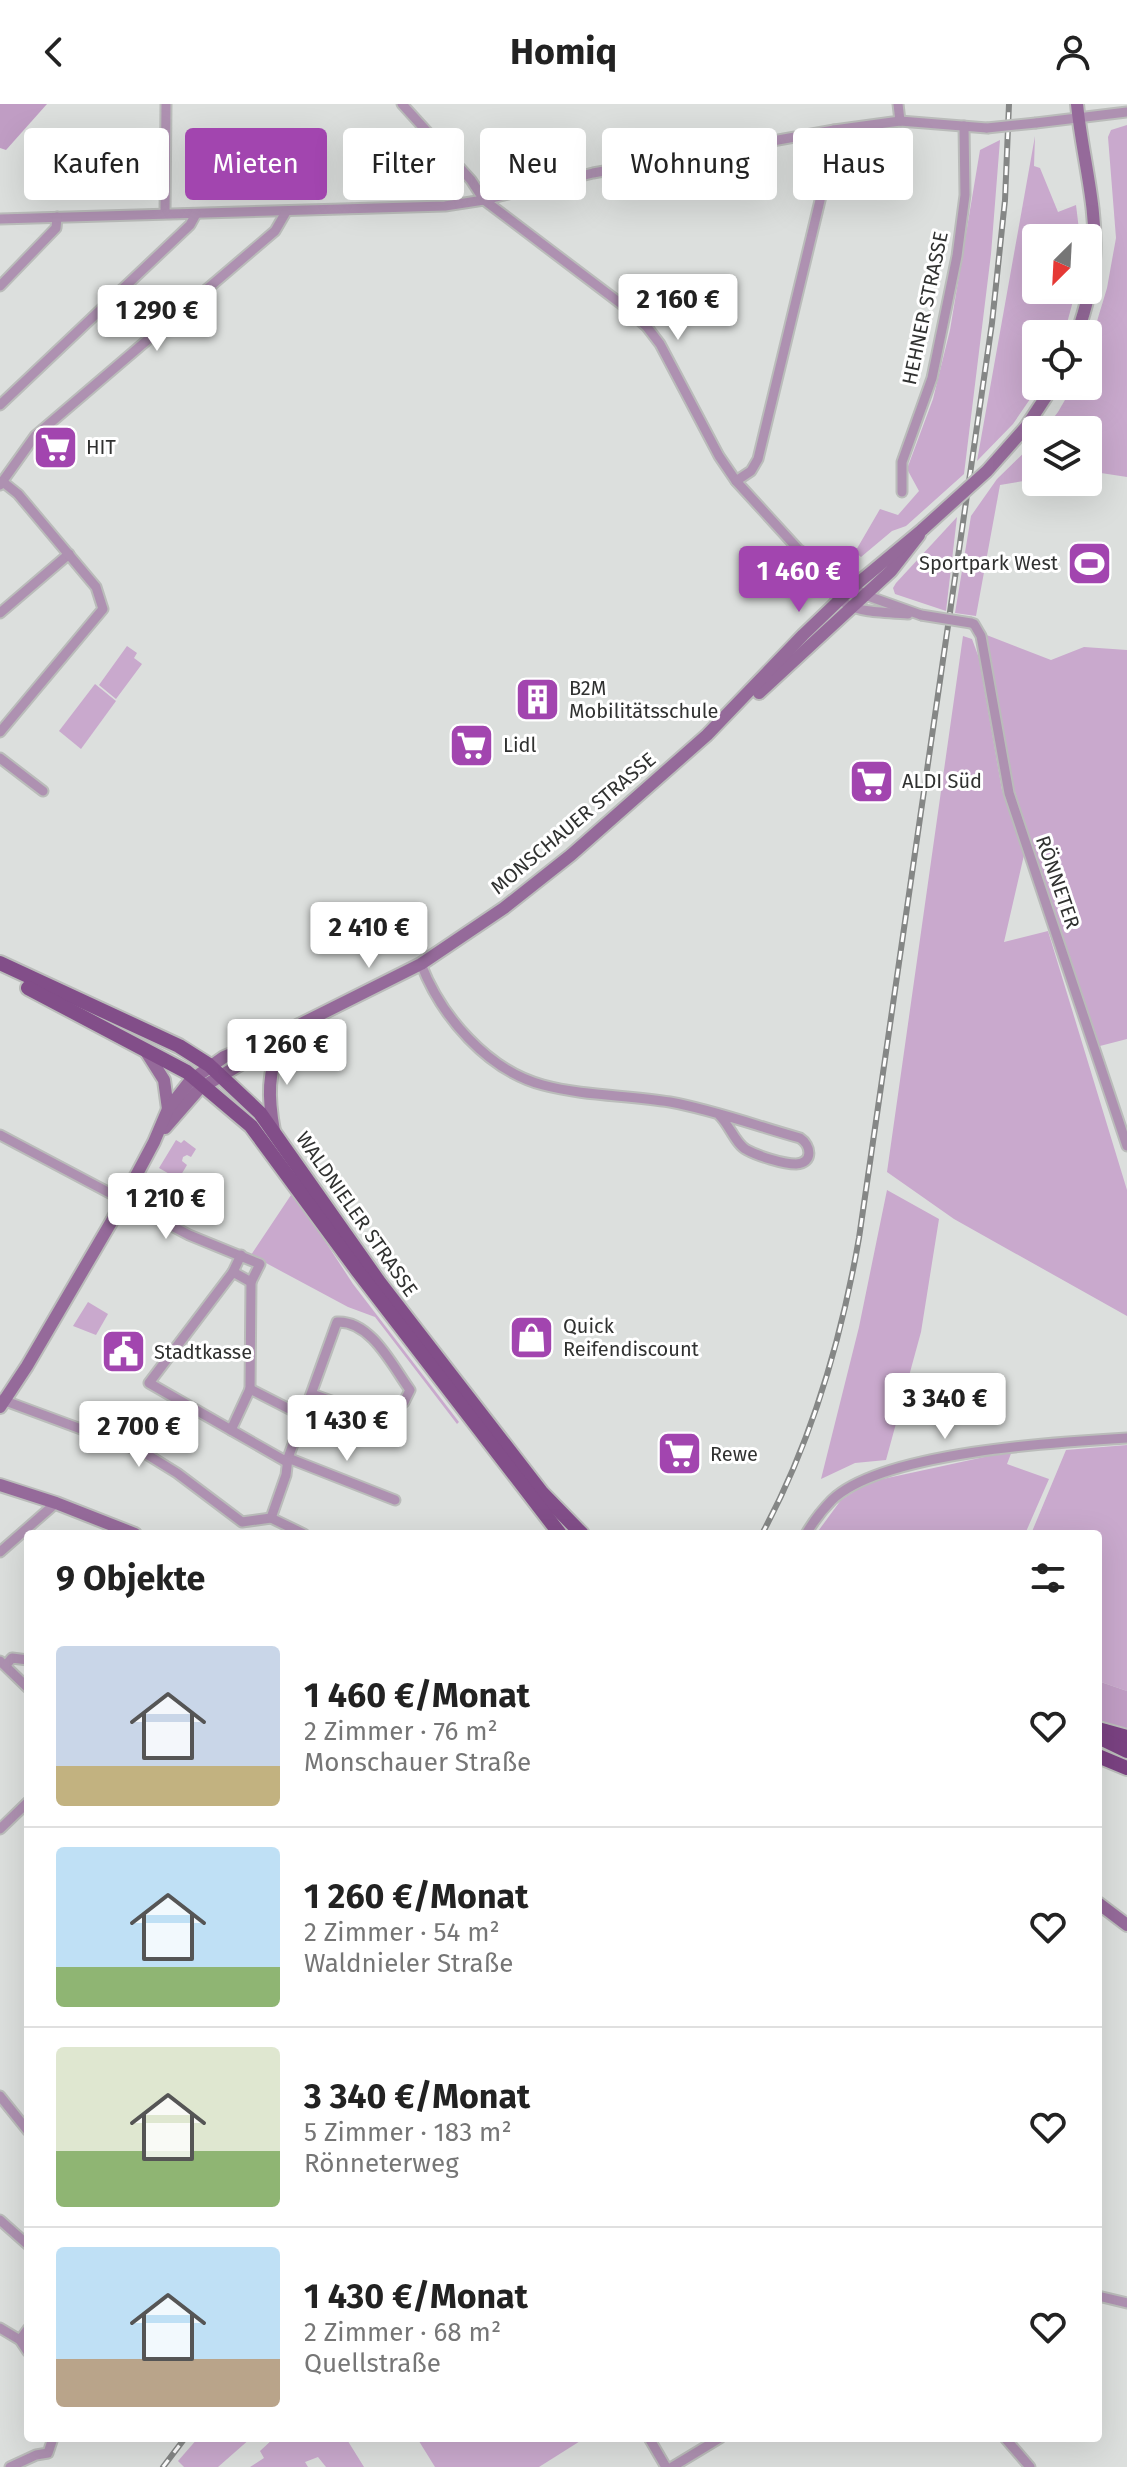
<!DOCTYPE html>
<html lang="de">
<head>
<meta charset="utf-8">
<style>
  :root { --surface:#fff; --page:#f6f6f6; --text:#222; --muted:#767676; --line:#e0e0e0; --accent:#a245af }
  body { margin:0; font-family:"Fira Sans",sans-serif; background:var(--page); color:var(--text); height:100vh; display:flex; flex-direction:column; font-size:30px; white-space:nowrap }
  * { box-sizing:border-box; margin:0 }
  p { font-size:26px; color:var(--muted) }
  .icon { flex:none; width:44px; height:44px; fill:none; stroke:currentColor; stroke-width:2; stroke-linecap:round; stroke-linejoin:round }
  .map { position:relative; flex:1; overflow:hidden }
  .drawer { position:absolute; left:24px; top:1426px; width:1078px; height:912px; display:flex; flex-direction:column; background:var(--surface); border-radius:8px; box-shadow:0 8px 32px #0002 }
  .drawer>* { flex:none }
  .top-card { position:absolute; left:24px; top:24px; width:1080px; height:72px; display:flex; gap:16px }
  .needle { width:52px; rotate:204deg }
  .tools { position:absolute; left:1022px; top:120px; display:grid; gap:16px }
  .tools a { display:grid; place-items:center; width:80px; height:80px; border-radius:8px; background:var(--surface); box-shadow:0 8px 32px #0002; font-size:40px }
  .price { position:absolute; translate:-50% -68px; padding:0 18px; border-radius:8px; background:#fff; color:#222; font-size:26px; line-height:52px; filter:drop-shadow(0 2px 4px #0008) }
  .price::after { content:''; position:absolute; left:50%; top:48px; width:24px; height:18px; margin-left:-12px; background:inherit; clip-path:polygon(0 0,100% 0,50% 100%) }
  .price.current { background:var(--accent); color:#fff }
  ul { padding:0; list-style:none }
  li { display:flex; align-items:center; gap:24px; height:200px; padding:0 32px }
  li+li { border-top:2px solid var(--line) }
  li span { display:grid; place-items:center; flex:none; width:224px; height:160px; border-radius:8px; color:#555 }
  li>.icon { margin-inline-start:auto }
  span .icon { width:96px; height:96px; fill:#fffc; stroke-width:1 }
  li b { font-size:34px }
  h2 { display:flex; justify-content:space-between; align-items:center; height:96px; padding:0 32px; font-size:34px }
  .tag { padding:0 28px; border-radius:8px; background:var(--surface); box-shadow:0 8px 32px #0002; font-size:28px; line-height:72px }
  .tag.current { background:var(--accent); color:#fff }
  header { display:flex; justify-content:space-between; align-items:center; height:104px; padding:0 32px; background:var(--surface); font-size:36px; font-weight:700 }
  .map>svg:first-child { display:block }
  .green { fill:#c9a9cd }
  .forest { fill:#c09dc4 }
  .lines { fill:none; stroke-linecap:round; stroke-linejoin:round }
  .minor-casing { stroke:#babcba; stroke-width:13 }
  .secondary-casing { stroke:#babcba; stroke-width:16 }
  .primary-casing { stroke:#babcba; stroke-width:18 }
  .trunk-casing { stroke:#babcba; stroke-width:18 }
  .minor { stroke:#ae91b1; stroke-width:9 }
  .secondary { stroke:#956a9a; stroke-width:12 }
  .primary { stroke:#824e89; stroke-width:14 }
  .trunk { stroke:#7a4282; stroke-width:14 }
  .rail-casing { stroke:#858786; stroke-width:6 }
  .rail { stroke:#fff; stroke-width:3; stroke-dasharray:9; stroke-linecap:butt }
  .minor-bridge-casing { stroke:#babcba; stroke-width:13; stroke-linecap:butt }
  .secondary-bridge-casing { stroke:#babcba; stroke-width:16; stroke-linecap:butt }
  .minor-bridge { stroke:#ae91b1; stroke-width:9 }
  .secondary-bridge { stroke:#956a9a; stroke-width:12 }
  .labels { text-anchor:middle; stroke-width:6; stroke-linejoin:round; paint-order:stroke }
  .street-label { font-size:20px; fill:#303130; stroke:#fff }
  .poi-label { font-size:20px; fill:#303130; stroke:#fff; text-anchor:start }
</style>
</head>
<body>
<header><svg class="icon" aria-label="back" viewBox="0 0 24 24"><path d="M15 5l-7 7 7 7"/></svg>Homiq<svg class="icon" aria-label="person" viewBox="0 0 24 24"><circle cx="12" cy="8" r="4"/><path d="M4 21q1-7 8-7t8 7"/></svg></header>
<div class="map">
<svg width="1127" height="2363" viewBox="0 0 1127 2363">
  <rect width="100%" height="100%" fill="#dcdfdd"/>
  <g class="green">
    <polygon points="1127,21 1127,373 1088,367 1088,326 1044,326 1058,308 1073,282 1088,282 1088,247 1107,184 1116,134 1108,33 1111,26"/>
    <polygon points="1035,32 1034,62 1040,64 1058,108 1076,101 1080,134 1036,134 1036,186 1076,186 1064,230 1036,230 1036,282 1039,282 1013,320 977,357"/>
    <polygon points="1000,36 991,150 964,370 906,422 892,427 861,453 855,448 880,405 898,411 919,387 907,365 933,295 950,226 980,46"/>
    <polygon points="1036,337 1036,375 1000,381 976,512 955,509 971,412 997,375"/>
    <polygon points="957,413 946,507 895,490 893,484 896,479"/>
    <polygon points="984,530 1051,556 1084,543 1127,546 1127,935 1096,943 1009,669"/>
    <polygon points="963,532 972,535 979,554 1002,686 1024,751 1004,838 1048,827 1127,1086 1127,1212 954,1115 887,1068"/>
    <polygon points="127,542 137,549 134,554 142,560 116,595 99,581"/>
    <polygon points="95,580 116,597 81,645 59,627"/>
    <polygon points="176,1036 181,1039 184,1036 196,1045 191,1053 187,1051 183,1053 182,1057 187,1061 181,1071 173,1072 159,1064"/>
    <polygon points="887,1086 939,1115 921,1228 886,1356 855,1359 821,1375 859,1223"/>
    <polygon points="293,1088 353,1180 459,1318 457,1320 375,1213 348,1203 251,1151"/>
    <polygon points="88,1198 108,1210 96,1231 73,1222"/>
    <polygon points="1127,1341 1127,1587 1098,1577 1098,1430 1031,1430 1066,1346"/>
    <polygon points="1012,1347 1007,1360 1049,1375 1025,1430 816,1430 841,1396 869,1378"/>
    <polygon points="198,2334 251,2334 218,2363 184,2363 178,2357"/>
    <polygon points="274,2334 346,2334 364,2363 326,2363 318,2353 305,2358 308,2363 250,2363 264,2354 260,2347"/>
    <polygon points="417,2334 585,2334 539,2363 435,2363"/>
  </g>
  <g class="forest">
    <polygon points="0,0 47,0 6,46 0,44"/>
    <polygon points="1098,1577 1127,1587 1127,1631 1098,1620"/>
  </g>
  <g class="lines">
    <defs>
      <g id="minor">
        <polyline points="402,0 471,76 484,96 620,199 647,223 660,240 719,352 736,377 798,445 865,491 921,511"/>
        <polyline points="898,0 900,17"/>
        <polyline points="1036,19 1127,8"/>
        <polyline points="165,109 166,0"/>
        <polyline points="0,115 445,102 484,96 593,69 834,26 900,17 987,24"/>
        <polyline points="0,182 56,124 57,113"/>
        <polyline points="0,301 190,121 196,110"/>
        <polyline points="736,377 751,367 758,355 834,38 834,26"/>
        <polyline points="0,381 35,332 275,127 286,108"/>
        <polyline points="902,388 902,358 932,274 957,152 965,91 964,22"/>
        <path d="M808,457c37,51 38,49 100,53"/>
        <polyline points="0,509 69,450"/>
        <polyline points="971,519 974,520 981,532 1009,689 1127,1042"/>
        <polyline points="0,628 103,505 96,483 18,390 3,378"/>
        <polyline points="0,654 43,687"/>
        <path d="M421,860c20,52 66,106 122,121 41,11 85,10 127,17 44,8 87,24 130,36 11,7 14,25 -4,26 -13,0 -38,-8 -49,-14 -11,-5 -18,-26 -28,-35"/>
        <polyline points="0,1031 189,1131 260,1160 251,1178 233,1168"/>
        <polyline points="250,1285 251,1178"/>
        <polyline points="0,1295 143,1348 177,1369 242,1418 271,1414 304,1430"/>
        <polyline points="360,1307 354,1324 374,1332 382,1315"/>
        <polyline points="231,1326 149,1279 233,1168 241,1151"/>
        <polyline points="288,1354 395,1396"/>
        <polyline points="287,1358 231,1326 250,1285 303,1312"/>
        <path d="M271,1414l15,-43 2,-17 49,-136c34,-2 56,45 73,68l-6,12 -22,17 -70,-25"/>
        <path d="M806,1430c7,-12 16,-24 26,-34 50,-48 225,-58 295,-62"/>
        <polyline points="0,1448 56,1399"/>
        <polyline points="0,1557 28,1584"/>
        <polyline points="6,1561 12,1554 28,1556"/>
        <polyline points="0,1725 28,1698"/>
        <polyline points="0,1992 28,2027"/>
        <polyline points="0,2116 28,2141"/>
        <polyline points="1098,2192 1127,2199"/>
        <polyline points="0,2224 20,2236 28,2248"/>
        <polyline points="20,2236 28,2225"/>
        <polyline points="649,2334 666,2363"/>
        <polyline points="1005,2334 1030,2363"/>
        <polyline points="10,2363 36,2351 48,2349 53,2334"/>
        <polyline points="672,2363 720,2334"/>
      </g>
      <g id="secondary">
        <path d="M1077,230c8,-23 15,-49 17,-74 4,-52 -12,-104 -17,-156"/>
        <polyline points="1026,323 1053,282"/>
        <polyline points="759,589 891,467 919,431"/>
        <polyline points="145,946 164,976 168,1005"/>
        <polyline points="165,1024 199,985 286,933"/>
        <path d="M274,1027c-6,-33 -7,-59 8,-90"/>
        <polyline points="0,1303 27,1262 113,1115 154,1038 168,1005 190,977 224,953 297,922 421,860 504,804 571,751 707,631 803,531 852,484 923,425"/>
        <polyline points="0,1381 56,1399 135,1430"/>
        <polyline points="1098,1799 1127,1821"/>
      </g>
      <g id="primary">
        <polyline points="0,859 179,942 209,961 260,1009 379,1178 542,1389 582,1430"/>
        <polyline points="28,884 187,968 251,1022 357,1166 560,1430"/>
      </g>
      <g id="trunk">
        <polyline points="1098,1625 1127,1633"/>
        <polyline points="1098,1633 1127,1647"/>
        <polyline points="1098,1652 1127,1664"/>
      </g>
    </defs>
    <use href="#minor" class="minor-casing"/>
    <use href="#secondary" class="secondary-casing"/>
    <use href="#primary" class="primary-casing"/>
    <use href="#trunk" class="trunk-casing"/>
    <use href="#minor" class="minor"/>
    <use href="#secondary" class="secondary"/>
    <use href="#primary" class="primary"/>
    <use href="#trunk" class="trunk"/>
    <defs>
      <g id="rail">
        <path d="M762,1430c50,-93 79,-193 97,-296l133,-915 13,-123 4,-96"/>
        <polyline points="163,2363 185,2334"/>
      </g>
    </defs>
    <use href="#rail" class="rail-casing"/>
    <use href="#rail" class="rail"/>
    <defs>
      <g id="minor-bridge">
        <polyline points="987,24 1036,19"/>
        <polyline points="921,511 971,519"/>
      </g>
      <polyline id="secondary-bridge" points="923,425 987,367 1026,323"/>
    </defs>
    <use href="#minor-bridge" class="minor-bridge-casing"/>
    <use href="#secondary-bridge" class="secondary-bridge-casing"/>
    <use href="#minor-bridge" class="minor-bridge"/>
    <use href="#secondary-bridge" class="secondary-bridge"/>
  </g>
  <defs>
    <symbol id="supermarket-square" viewBox="-11 -11 22 22"><rect x="-9" y="-9" width="18" height="18" rx="4" fill="#a245af" stroke="#fff"/><path d="M-6-5.5h2.5l.6 2H6L4.5 2H-2.5L-4.4-4H-6ZM-1.5 3.2a1.3 1.3 0 1 0 .1 0ZM3 3.2a1.3 1.3 0 1 0 .1 0Z" fill="#fff"/></symbol>
    <symbol id="stadium-square" viewBox="-11 -11 22 22"><rect x="-9" y="-9" width="18" height="18" rx="4" fill="#a245af" stroke="#fff"/><path d="M0-5a6.5 5 0 1 0 0 10a6.5 5 0 1 0 0-10ZM-3.5-1.8h7v3.6h-7Z" fill="#fff"/></symbol>
    <symbol id="building-square" viewBox="-11 -11 22 22"><rect x="-9" y="-9" width="18" height="18" rx="4" fill="#a245af" stroke="#fff"/><path d="M-4-6H4V6H1V3H-1V6H-4ZM-2.5-4.3h1.7v1.8h-1.7ZM.8-4.3h1.7v1.8H.8ZM-2.5-1h1.7V.8h-1.7ZM.8-1h1.7V.8H.8Z" fill="#fff"/></symbol>
    <symbol id="shop-square" viewBox="-11 -11 22 22"><rect x="-9" y="-9" width="18" height="18" rx="4" fill="#a245af" stroke="#fff"/><path d="M-5-2.5h2.3a2.7 3.5 0 0 1 5.4 0H5L5.5 6h-11ZM-1.5-2.5h3a1.5 2.3 0 0 0-3 0Z" fill="#fff"/></symbol>
    <symbol id="civic-square" viewBox="-11 -11 22 22"><rect x="-9" y="-9" width="18" height="18" rx="4" fill="#a245af" stroke="#fff"/><path d="M-.6-6.5H3V-4.5H.6V-3L4-1V1h2V6H-6V1h2V-1L-.6-3ZM-1.2 2.5V6h2.4V2.5Z" fill="#fff"/></symbol>
  </defs>
  <g fill-rule="evenodd">
    <use href="#supermarket-square" x="30" y="318" width="51" height="51"/>
    <use href="#stadium-square" x="1064" y="434" width="51" height="51"/>
    <use href="#building-square" x="512" y="570" width="51" height="51"/>
    <use href="#supermarket-square" x="446" y="616" width="51" height="51"/>
    <use href="#supermarket-square" x="846" y="652" width="51" height="51"/>
    <use href="#shop-square" x="506" y="1208" width="51" height="51"/>
    <use href="#civic-square" x="98" y="1222" width="51" height="51"/>
    <use href="#supermarket-square" x="654" y="1324" width="51" height="51"/>
  </g>
  <g class="labels">
    <g class="street-label">
      <text transform="translate(925 204) rotate(-78)" y="7">HEHNER STRASSE</text>
      <text transform="translate(573 719) rotate(-40)" y="7">MONSCHAUER STRASSE</text>
      <text transform="translate(1058 778) rotate(71)" y="7">RÖNNETER</text>
      <text transform="translate(357 1110) rotate(55)" y="7">WALDNIELER STRASSE</text>
    </g>
    <g class="poi-label">
      <text x="86" y="350">HIT</text>
      <text x="1058" y="466" text-anchor="end">Sportpark West</text>
      <text x="569" y="591">B2M<tspan x="569" dy="23">Mobilitätsschule</tspan></text>
      <text x="503" y="648">Lidl</text>
      <text x="902" y="684">ALDI Süd</text>
      <text x="563" y="1229">Quick<tspan x="563" dy="23">Reifendiscount</tspan></text>
      <text x="154" y="1255">Stadtkasse</text>
      <text x="710" y="1357">Rewe</text>
    </g>
  </g>
</svg>
<div class="tools">
<a><svg class="needle" viewBox="-14 -14 28 28"><path d="M0-13l5 13h-10z" fill="#e53935"/><path d="M0 13l5-13h-10z" fill="#767676"/></svg></a>
<a><svg class="icon" aria-label="locate" viewBox="0 0 24 24"><circle cx="12" cy="12" r="6"/><path d="M12 2v4M12 18v4M2 12h4M18 12h4"/></svg></a>
<a><svg class="icon" aria-label="layers" viewBox="0 0 24 24"><path d="M12 4l9 5-9 5-9-5zM3 14l9 5 9-5"/></svg></a>
</div>
<b class="price" style="left:678px;top:238px">2 160 €</b>
<b class="price" style="left:157px;top:249px">1 290 €</b>
<b class="price current" style="left:799px;top:510px">1 460 €</b>
<b class="price" style="left:369px;top:866px">2 410 €</b>
<b class="price" style="left:287px;top:983px">1 260 €</b>
<b class="price" style="left:166px;top:1137px">1 210 €</b>
<b class="price" style="left:945px;top:1337px">3 340 €</b>
<b class="price" style="left:347px;top:1359px">1 430 €</b>
<b class="price" style="left:139px;top:1365px">2 700 €</b>
<div class="top-card">
<a class="tag">Kaufen</a>
<a class="tag current">Mieten</a>
<a class="tag">Filter</a>
<a class="tag">Neu</a>
<a class="tag">Wohnung</a>
<a class="tag">Haus</a>
</div>
<section class="drawer">
<h2>9 Objekte<svg class="icon" aria-label="filters" viewBox="0 0 24 24"><path d="M4 7h16M4 17h16"/><circle cx="9" cy="7" r="2"/><circle cx="15" cy="17" r="2"/></svg></h2>
<ul>
<li><span style="background:linear-gradient(#c9d6e8 75%,#c2b280 0)"><svg class="icon" aria-label="home" viewBox="0 0 24 24"><path d="M3 11l9-7 9 7M6 9v11h12V9"/></svg></span><div><b>1 460 €/Monat</b><p>2 Zimmer · 76 m²</p><p>Monschauer Straße</p></div><svg class="icon" aria-label="heart" viewBox="0 0 24 24"><path d="M12 20l-8-8c-3-5 5-10 8-4 3-6 11-1 8 4z"/></svg></li>
<li><span style="background:linear-gradient(#bfe0f5 75%,#8fb573 0)"><svg class="icon" aria-label="home" viewBox="0 0 24 24"><path d="M3 11l9-7 9 7M6 9v11h12V9"/></svg></span><div><b>1 260 €/Monat</b><p>2 Zimmer · 54 m²</p><p>Waldnieler Straße</p></div><svg class="icon" aria-label="heart" viewBox="0 0 24 24"><path d="M12 20l-8-8c-3-5 5-10 8-4 3-6 11-1 8 4z"/></svg></li>
<li><span style="background:linear-gradient(#dfe7d0 65%,#8fb573 0)"><svg class="icon" aria-label="home" viewBox="0 0 24 24"><path d="M3 11l9-7 9 7M6 9v11h12V9"/></svg></span><div><b>3 340 €/Monat</b><p>5 Zimmer · 183 m²</p><p>Rönneterweg</p></div><svg class="icon" aria-label="heart" viewBox="0 0 24 24"><path d="M12 20l-8-8c-3-5 5-10 8-4 3-6 11-1 8 4z"/></svg></li>
<li><span style="background:linear-gradient(#bfe0f5 70%,#b9a48a 0)"><svg class="icon" aria-label="home" viewBox="0 0 24 24"><path d="M3 11l9-7 9 7M6 9v11h12V9"/></svg></span><div><b>1 430 €/Monat</b><p>2 Zimmer · 68 m²</p><p>Quellstraße</p></div><svg class="icon" aria-label="heart" viewBox="0 0 24 24"><path d="M12 20l-8-8c-3-5 5-10 8-4 3-6 11-1 8 4z"/></svg></li>
</ul>
</section>
</div>
</body>
</html>
